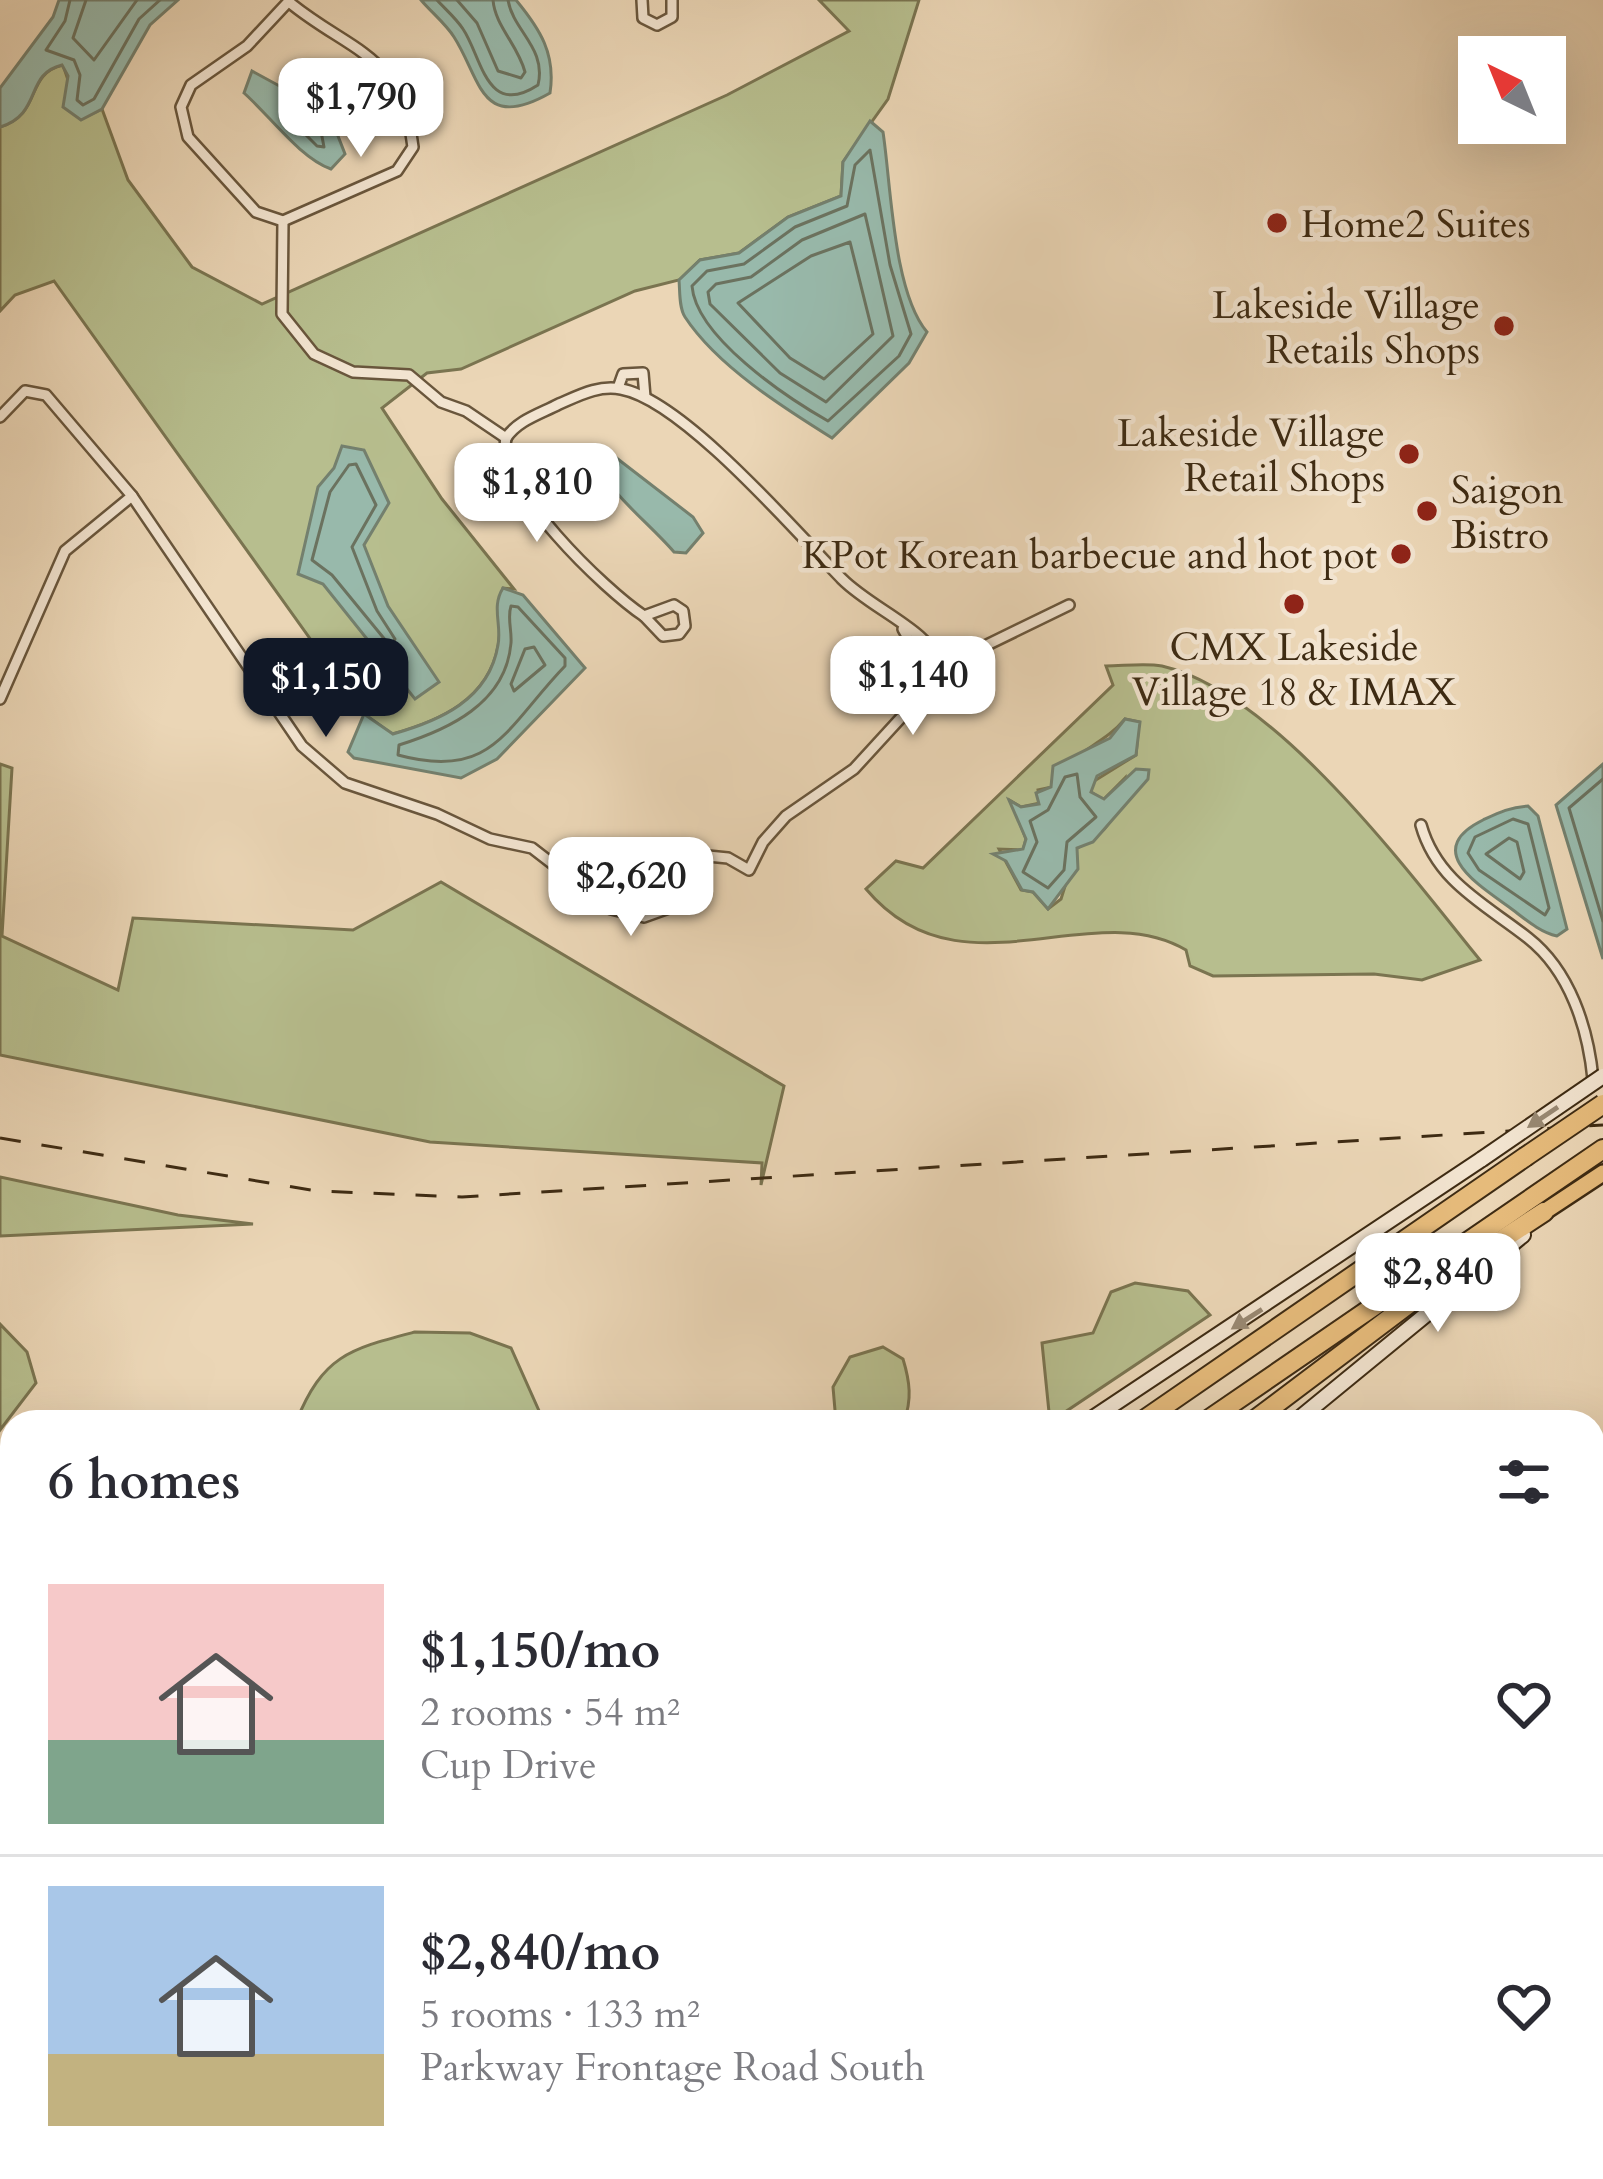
<!DOCTYPE html>
<html lang="en">
<head>
<meta charset="utf-8">
<style>
  :root { --surface:#fff; --page:#f2f2f3; --text:#2b2b33; --muted:#7c7c81; --line:#e1e1e2; --accent:#111827 }
  body { margin:0; font-family:Cardo,serif; background:var(--page); color:var(--text); height:100vh; display:flex; flex-direction:column; font-size:45px; white-space:nowrap }
  * { box-sizing:border-box; margin:0 }
  p { font-size:39px; color:var(--muted) }
  .icon { flex:none; width:66px; height:66px; fill:none; stroke:currentColor; stroke-width:2; stroke-linecap:round; stroke-linejoin:round }
  .map { position:relative; flex:1; overflow:hidden }
  .side { position:absolute; left:0px; top:1410px; width:1605px; height:771px; display:flex; flex-direction:column; background:var(--surface); border-radius:36px 36px 0 0; box-shadow:0 12px 48px #0002 }
  .side>* { flex:none }
  .needle { width:78px; rotate:317deg }
  .fabs { position:absolute; left:1458px; top:36px; display:grid; gap:24px }
  .fabs a { display:grid; place-items:center; width:108px; height:108px; border-radius:0px; background:var(--surface); box-shadow:0 12px 48px #0002; font-size:60px }
  .price { position:absolute; translate:-50% -102px; padding:0 27px; border-radius:24px; background:#fff; color:#222; font-size:39px; line-height:78px; filter:drop-shadow(0 3px 6px #0008) }
  .price::after { content:''; position:absolute; left:50%; top:72px; width:36px; height:27px; margin-left:-18px; background:inherit; clip-path:polygon(0 0,100% 0,50% 100%) }
  .price.selected { background:var(--accent); color:#fff }
  ul { padding:0; list-style:none }
  li { display:flex; align-items:center; gap:36px; height:300px; padding:0 48px }
  li+li { border-top:3px solid var(--line) }
  li span { display:grid; place-items:center; flex:none; width:336px; height:240px; border-radius:0px; color:#555 }
  li>.icon { margin-inline-start:auto }
  span .icon { width:144px; height:144px; fill:#fffc; stroke-width:1 }
  li b { font-size:51px }
  h2 { display:flex; justify-content:space-between; align-items:center; height:144px; padding:0 48px; font-size:51px }
  .map>svg:first-child { display:block }
  .green { fill:#b7be8e; stroke:#7a7450; stroke-width:3; fill-rule:evenodd }
  .water { fill:#98b9ab; stroke:#74806e; stroke-width:3 }
  .lines { fill:none; stroke-linecap:round; stroke-linejoin:round }
  .shore { stroke:#6b725f; stroke-width:3 }
  .street-casing { stroke:#69563c; stroke-width:14 }
  .secondary-casing { stroke:#3e2b13; stroke-width:18 }
  .primary-casing { stroke:#3e2b13; stroke-width:20 }
  .highway-casing { stroke:#3e2b13; stroke-width:22 }
  .street { stroke:#f2e4d0; stroke-width:9 }
  .secondary { stroke:#f2e4d0; stroke-width:14 }
  .primary { stroke:#e6bb7b; stroke-width:15 }
  .highway { stroke:#e6bb7b; stroke-width:18 }
  .rail { stroke:#3e2b13; stroke-width:3; stroke-dasharray:21 21; stroke-linecap:butt }
  .secondary-bridge-casing { stroke:#3e2b13; stroke-width:18; stroke-linecap:butt }
  .highway-bridge-casing { stroke:#3e2b13; stroke-width:22; stroke-linecap:butt }
  .secondary-bridge { stroke:#f2e4d0; stroke-width:14 }
  .highway-bridge { stroke:#e6bb7b; stroke-width:18 }
  .oneway { fill:#988872 }
  .poi-dot { fill:#8f2418; stroke:#f2e4d0; stroke-width:4.5 }
  .labels { text-anchor:middle; stroke-width:9; stroke-linejoin:round; paint-order:stroke }
  .poi-label { font-size:39px; fill:#3e2b13; stroke:#f2e4d0; text-anchor:end }
</style>
</head>
<body>
<div class="map">
<svg width="1603" height="2179" viewBox="0 0 1603 2179">
  <rect width="100%" height="100%" fill="#ebd6b6"/>
  <filter id="stains"><feTurbulence type="fractalNoise" baseFrequency=".00167" numOctaves="4"/><feColorMatrix values="0 0 0 0 .2 0 0 0 0 .09 0 0 0 0 .02 0 0 0 .5 -.17"/></filter>
  <radialGradient id="worn" r=".72"><stop offset=".6" stop-color="#630" stop-opacity="0"/><stop offset="1" stop-color="#630" stop-opacity=".3"/></radialGradient>
  <g class="green">
    <path d="M819,0h100l-31,99 -45,63 -2,34 -53,21 -49,36 -39,7 -21,20 -44,11 -174,78 -34,4 -45,35 60,91 72,90 -11,-1c-6,21 -1,38 -5,58 -10,54 -59,75 -106,88l-28,-20 -310,-433 -39,14 -15,16v-184c43,-13 24,-53 63,-62l18,54 21,-10 26,71 64,87 70,37 465,-209 122,-64z"/>
    <path d="M1106,666c17,0 39,-3 56,0 114,26 246,206 318,294l-58,20 -48,-6 -161,2 -23,-10 -4,-16c-95,-56 -226,51 -320,-61l30,-28 27,7 190,-183zM1125,719l14,3 -3,33 -45,28v9l12,8 22,-22c-2,30 -18,58 -48,70l-16,51 -13,10 -15,-17 -12,-2 -22,-41 24,1 3,-11 -15,-38 10,6 19,-4 -2,-13 14,-3c15,-35 50,-40 73,-68z"/>
    <polygon points="0,764 12,768 2,936 118,990 133,918 353,930 441,882 784,1086 761,1185 762,1163 430,1142 0,1055"/>
    <polygon points="0,1177 178,1215 253,1224 0,1236"/>
    <polygon points="1135,1283 1188,1291 1210,1315 1050,1422 1042,1343 1093,1333 1111,1292"/>
    <polygon points="0,1324 27,1352 36,1383 0,1430"/>
    <path d="M415,1332l55,1 41,15 33,74h-248c27,-67 54,-73 119,-90z"/>
    <path d="M883,1347l20,12c7,23 9,40 1,63h-68l-3,-35 17,-30z"/>
    <polygon points="0,1691 12,1700 12,2113 0,2121"/>
  </g>
  <g class="water">
    <path d="M59,0h119l-28,25 -48,84 -21,11 -18,-13 5,-31 -6,-11c-38,9 -19,49 -62,62v-39l53,-71z"/>
    <path d="M421,0h95c24,29 40,54 34,93 -70,40 -69,-14 -96,-56 -8,-13 -23,-25 -33,-37z"/>
    <path d="M252,71l77,42 16,41 -14,15c-31,-11 -61,-53 -87,-76z"/>
    <path d="M870,121l13,11c8,52 10,160 44,200l-18,31 -77,75c-48,-30 -115,-72 -147,-121 -6,-9 -5,-25 -6,-37l21,-20 39,-7 49,-36 53,-21 2,-34z"/>
    <polygon points="342,446 364,450 389,503 364,545 388,606 439,682 415,699 323,584 298,574 318,487 334,468"/>
    <path d="M610,453l83,64 10,16 -17,20 -12,-1c-25,-29 -64,-58 -79,-91z"/>
    <path d="M503,588l20,7 62,73 -88,91 -36,19 -107,-20 -6,-6 16,-38 29,20c46,-13 96,-34 105,-89 4,-20 -7,-38 5,-57z"/>
    <polygon points="1125,719 1140,722 1136,755 1097,776 1091,792 1104,799 1136,769 1149,770 1148,779 1093,842 1077,848 1078,869 1048,909 1033,892 1022,890 1006,861 993,854 1023,849 1026,839 1009,800 1021,807 1039,804 1036,793 1051,787 1053,766 1110,738"/>
    <polygon points="1603,764 1603,959 1556,805"/>
    <path d="M1528,806l10,10 29,113 -10,7c-18,-4 -33,-18 -48,-29 -32,-23 -87,-57 -26,-87 15,-7 27,-13 45,-14z"/>
  </g>
  <g class="lines">
    <g class="shore">
      <polyline points="70,0 65,21 46,50 74,60 80,75 77,100 83,105 94,99 139,19 160,0"/>
      <polyline points="86,0 73,38 94,60 137,0"/>
      <path d="M437,0c8,9 19,18 26,29 19,28 23,90 75,56 9,-37 -25,-54 -30,-85"/>
      <path d="M457,0l20,23 21,48 23,7 4,-6c-7,-27 -30,-46 -32,-72"/>
      <polygon points="288,101 319,121 324,147 317,146 281,110 281,102"/>
      <path d="M870,150l20,115 21,69 -12,22 -71,65c-42,-24 -132,-84 -136,-135l15,-15 37,-7 51,-37 52,-21 8,-41z"/>
      <polygon points="865,214 893,336 826,402 780,373 710,304 708,292 716,284 751,277 802,240"/>
      <polygon points="850,242 873,334 824,379 790,358 738,303 811,256"/>
      <polygon points="356,464 376,505 352,547 377,611 395,639 391,647 332,575 312,560 330,492 349,465"/>
      <path d="M511,606l7,1 47,51v8c-59,61 -72,115 -167,89l1,-10c48,-15 107,-41 112,-102 1,-13 -4,-25 0,-37z"/>
      <polygon points="534,647 545,665 514,691 511,684 525,649"/>
      <polygon points="1077,774 1080,797 1096,817 1067,842 1064,870 1048,888 1023,872 1037,842 1030,821 1048,810 1065,777"/>
      <polyline points="1603,779 1569,808 1603,921"/>
      <polygon points="1513,819 1528,824 1549,908 1545,915 1479,870 1468,853 1475,837"/>
      <polygon points="1509,838 1517,842 1524,872 1520,879 1486,854"/>
    </g>
    <defs>
      <g id="street">
        <polyline points="642,0 643,18 657,25 672,17 672,0"/>
        <path d="M289,2c62,51 112,50 124,145l-16,24 -114,50 -27,-9 -68,-75 -7,-30 10,-22 56,-39 43,-46"/>
        <polyline points="283,221 282,314 314,354 353,372 409,375 441,402 466,411 506,438"/>
        <polyline points="618,388 623,374 643,373 645,397"/>
        <polyline points="0,417 25,391 46,395 132,496 302,746 345,783 437,814 490,839 532,848 611,909 644,917 669,908 682,886 639,905 589,888"/>
        <path d="M506,438c12,-18 34,-24 53,-34 21,-9 39,-19 62,-15 62,11 175,143 221,190 31,31 85,49 103,90"/>
        <path d="M506,438c-10,48 99,152 138,178"/>
        <polygon points="674,605 683,611 685,626 679,634 663,636 644,616"/>
        <polyline points="903,629 915,650 945,669"/>
        <polyline points="0,699 65,551 132,496"/>
        <path d="M1421,825c16,57 64,79 107,113 42,33 60,90 65,141h5"/>
        <polyline points="682,886 708,856 728,858 749,870 763,842 786,816 854,769 952,662 1069,605"/>
        <polyline points="1593,1915 1603,1920"/>
        <polyline points="1593,2054 1603,2052"/>
        <polyline points="1593,2073 1603,2070"/>
        <polyline points="627,2169 637,2179"/>
        <polyline points="1150,2169 1153,2179"/>
        <polyline points="1582,2175 1583,2179"/>
        <polyline points="721,2179 731,2169"/>
        <polyline points="974,2179 984,2169"/>
        <polyline points="1241,2179 1273,2169"/>
      </g>
      <g id="secondary">
        <polyline points="1087,1422 1482,1159"/>
        <polyline points="1295,1422 1523,1235"/>
        <polyline points="0,2159 12,2151"/>
        <polyline points="1307,2169 1310,2179"/>
        <polyline points="465,2179 475,2169"/>
      </g>
      <polyline id="primary" points="1544,1212 1603,1173"/>
      <g id="highway">
        <polyline points="1141,1422 1525,1157"/>
        <polyline points="1205,1422 1603,1149"/>
        <polyline points="1252,1422 1439,1281 1544,1212"/>
        <polyline points="33,2179 48,2169"/>
        <polyline points="98,2179 113,2169"/>
      </g>
    </defs>
    <use href="#street" class="street-casing"/>
    <use href="#secondary" class="secondary-casing"/>
    <use href="#primary" class="primary-casing"/>
    <use href="#highway" class="highway-casing"/>
    <use href="#street" class="street"/>
    <use href="#secondary" class="secondary"/>
    <use href="#primary" class="primary"/>
    <use href="#highway" class="highway"/>
    <polyline class="rail" points="0,1138 317,1191 462,1197 1603,1125"/>
    <defs>
      <polyline id="secondary-bridge" points="1482,1159 1603,1076"/>
      <polyline id="highway-bridge" points="1525,1157 1603,1104"/>
    </defs>
    <use href="#secondary-bridge" class="secondary-bridge-casing"/>
    <use href="#highway-bridge" class="highway-bridge-casing"/>
    <use href="#secondary-bridge" class="secondary-bridge"/>
    <use href="#highway-bridge" class="highway-bridge"/>
  </g>
  <defs><path id="oneway-solid" d="M-6-.8H1V-3.2L6.5 0L1 3.2V.8H-6Z" transform="scale(3)"/></defs>
  <g class="oneway">
    <use href="#oneway-solid" transform="translate(1543 1117) rotate(146)"/>
    <use href="#oneway-solid" transform="translate(1247 1319) rotate(147)"/>
  </g>
  <g class="poi-dot">
    <circle cx="1277" cy="223" r="12"/>
    <circle cx="1504" cy="326" r="12"/>
    <circle cx="1409" cy="454" r="12"/>
    <circle cx="1427" cy="511" r="12"/>
    <circle cx="1401" cy="554" r="12"/>
    <circle cx="1294" cy="604" r="12"/>
  </g>
  <g class="labels">
    <g class="poi-label">
      <text x="1301" y="237" text-anchor="start">Home2 Suites</text>
      <text x="1480" y="318">Lakeside Village<tspan x="1480" dy="45">Retails Shops</tspan></text>
      <text x="1385" y="446">Lakeside Village<tspan x="1385" dy="45">Retail Shops</tspan></text>
      <text x="1451" y="503" text-anchor="start">Saigon<tspan x="1451" dy="45">Bistro</tspan></text>
      <text x="1377" y="568">KPot Korean barbecue and hot pot</text>
      <text x="1294" y="660" text-anchor="middle">CMX Lakeside<tspan x="1294" dy="45">Village 18 &amp; IMAX</tspan></text>
    </g>
  </g>
  <rect width="100%" height="100%" filter="url(#stains)"/>
  <rect width="100%" height="100%" fill="url(#worn)"/>
</svg>
<div class="fabs">
<a><svg class="needle" viewBox="-14 -14 28 28"><path d="M0-13l5 13h-10z" fill="#e53935"/><path d="M0 13l5-13h-10z" fill="#7c7c81"/></svg></a>
</div>
<b class="price" style="left:361px;top:160px">$1,790</b>
<b class="price" style="left:537px;top:545px">$1,810</b>
<b class="price" style="left:913px;top:738px">$1,140</b>
<b class="price selected" style="left:326px;top:740px">$1,150</b>
<b class="price" style="left:631px;top:939px">$2,620</b>
<b class="price" style="left:1438px;top:1335px">$2,840</b>
<section class="side">
<h2>6 homes<svg class="icon" aria-label="filters" viewBox="0 0 24 24"><path d="M4 7h16M4 17h16"/><circle cx="9" cy="7" r="2"/><circle cx="15" cy="17" r="2"/></svg></h2>
<ul>
<li><span style="background:linear-gradient(#f6c9c9 65%,#7fa58c 0)"><svg class="icon" aria-label="home" viewBox="0 0 24 24"><path d="M3 11l9-7 9 7M6 9v11h12V9"/></svg></span><div><b>$1,150/mo</b><p>2 rooms · 54 m²</p><p>Cup Drive</p></div><svg class="icon" aria-label="heart" viewBox="0 0 24 24"><path d="M12 20l-8-8c-3-5 5-10 8-4 3-6 11-1 8 4z"/></svg></li>
<li><span style="background:linear-gradient(#a9c7e8 70%,#c2b280 0)"><svg class="icon" aria-label="home" viewBox="0 0 24 24"><path d="M3 11l9-7 9 7M6 9v11h12V9"/></svg></span><div><b>$2,840/mo</b><p>5 rooms · 133 m²</p><p>Parkway Frontage Road South</p></div><svg class="icon" aria-label="heart" viewBox="0 0 24 24"><path d="M12 20l-8-8c-3-5 5-10 8-4 3-6 11-1 8 4z"/></svg></li>
</ul>
</section>
</div>
</body>
</html>
